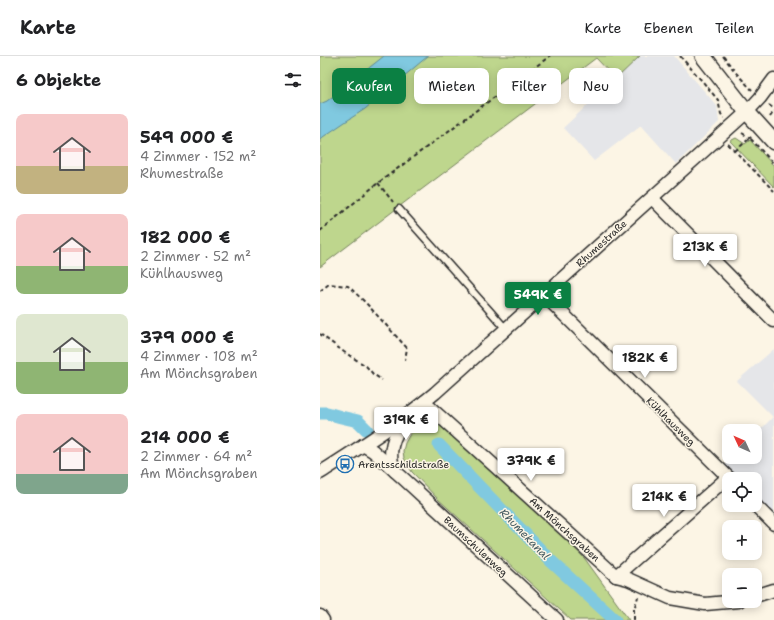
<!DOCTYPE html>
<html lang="de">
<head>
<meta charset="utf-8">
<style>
  :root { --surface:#fff; --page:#f6f6f6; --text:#202124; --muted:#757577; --line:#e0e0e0; --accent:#0b8043 }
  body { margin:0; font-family:"Shantell Sans",sans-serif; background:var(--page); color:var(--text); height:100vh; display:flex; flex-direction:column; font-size:15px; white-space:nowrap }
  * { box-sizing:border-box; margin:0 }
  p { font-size:13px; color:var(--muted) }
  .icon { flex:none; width:22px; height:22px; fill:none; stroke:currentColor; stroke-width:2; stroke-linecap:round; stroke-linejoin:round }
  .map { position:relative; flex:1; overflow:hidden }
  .panel { display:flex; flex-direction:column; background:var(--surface); width:320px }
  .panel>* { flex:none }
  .top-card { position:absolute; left:12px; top:12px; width:380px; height:36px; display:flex; gap:8px }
  .needle { width:26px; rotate:314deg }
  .controls { position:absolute; left:402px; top:368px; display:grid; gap:8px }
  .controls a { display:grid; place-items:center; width:40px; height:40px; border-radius:8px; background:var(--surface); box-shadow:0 2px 10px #0003; font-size:20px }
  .price { position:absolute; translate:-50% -34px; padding:0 9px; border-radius:4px; background:#fff; color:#222; font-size:13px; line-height:26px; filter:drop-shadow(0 1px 2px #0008) }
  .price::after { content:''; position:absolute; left:50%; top:24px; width:12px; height:9px; margin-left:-6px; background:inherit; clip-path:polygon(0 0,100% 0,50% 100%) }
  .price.on { background:var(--accent); color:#fff }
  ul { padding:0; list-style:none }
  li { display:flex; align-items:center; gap:12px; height:100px; padding:0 16px }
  li span { display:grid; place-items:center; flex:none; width:112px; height:80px; border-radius:8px; color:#555 }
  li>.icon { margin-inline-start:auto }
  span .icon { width:48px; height:48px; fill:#fffc; stroke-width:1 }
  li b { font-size:17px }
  h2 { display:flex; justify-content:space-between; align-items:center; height:48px; padding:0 16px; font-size:17px }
  .tag { padding:0 14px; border-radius:8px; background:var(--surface); box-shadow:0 2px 10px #0003; font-size:14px; line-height:36px }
  .tag.on { background:var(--accent); color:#fff }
  header { display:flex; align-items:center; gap:24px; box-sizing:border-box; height:56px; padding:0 20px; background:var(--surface); border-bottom:1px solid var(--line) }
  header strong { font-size:19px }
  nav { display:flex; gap:22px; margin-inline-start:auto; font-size:14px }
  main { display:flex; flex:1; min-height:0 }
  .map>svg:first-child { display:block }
  .built { fill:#e5e6e9 }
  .green { fill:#bed68d; stroke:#74805c }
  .water { fill:#80c9e0; stroke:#5e8a98 }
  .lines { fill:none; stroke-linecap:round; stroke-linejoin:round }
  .canal { stroke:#80c9e0; stroke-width:13 }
  .service-casing { stroke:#2b2b2b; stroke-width:9 }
  .minor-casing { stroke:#2b2b2b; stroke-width:15 }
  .tertiary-casing { stroke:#2b2b2b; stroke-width:18 }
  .path { stroke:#2b2b2b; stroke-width:2; stroke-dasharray:4 3; stroke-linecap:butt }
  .service { stroke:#fcf5e5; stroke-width:6 }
  .minor { stroke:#fcf5e5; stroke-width:12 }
  .tertiary { stroke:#fcf5e5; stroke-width:15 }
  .labels { text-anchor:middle; stroke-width:3; stroke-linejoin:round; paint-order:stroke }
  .street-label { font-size:10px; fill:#2b2b2b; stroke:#fcf5e5 }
  .poi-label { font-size:10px; fill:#2b2b2b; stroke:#fcf5e5; text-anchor:start }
  .water-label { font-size:11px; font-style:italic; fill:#445a61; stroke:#fcf5e5 }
</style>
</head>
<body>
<header>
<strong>Karte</strong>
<nav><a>Karte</a><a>Ebenen</a><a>Teilen</a></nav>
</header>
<main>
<section class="panel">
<h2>6 Objekte<svg class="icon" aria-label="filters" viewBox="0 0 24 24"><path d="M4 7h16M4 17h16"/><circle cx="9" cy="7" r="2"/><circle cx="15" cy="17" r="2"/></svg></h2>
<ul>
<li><span style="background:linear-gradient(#f6c9c9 65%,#c2b280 0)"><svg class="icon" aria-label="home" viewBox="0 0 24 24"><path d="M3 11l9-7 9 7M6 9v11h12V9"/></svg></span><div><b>549 000 €</b><p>4 Zimmer · 152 m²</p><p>Rhumestraße</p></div></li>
<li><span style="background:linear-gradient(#f6c9c9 65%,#8fb573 0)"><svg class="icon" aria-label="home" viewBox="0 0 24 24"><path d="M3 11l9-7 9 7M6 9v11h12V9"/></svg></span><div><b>182 000 €</b><p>2 Zimmer · 52 m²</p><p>Kühlhausweg</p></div></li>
<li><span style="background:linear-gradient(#dfe7d0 60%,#8fb573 0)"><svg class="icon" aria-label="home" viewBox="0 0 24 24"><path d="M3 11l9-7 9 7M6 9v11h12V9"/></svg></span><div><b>379 000 €</b><p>4 Zimmer · 108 m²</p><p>Am Mönchsgraben</p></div></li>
<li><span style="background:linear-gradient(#f6c9c9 75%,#7fa58c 0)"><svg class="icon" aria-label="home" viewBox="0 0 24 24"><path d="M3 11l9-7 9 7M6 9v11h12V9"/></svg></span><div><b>214 000 €</b><p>2 Zimmer · 64 m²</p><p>Am Mönchsgraben</p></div></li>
</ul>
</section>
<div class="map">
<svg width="454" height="564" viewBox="0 0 454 564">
  <rect width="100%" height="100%" fill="#fcf5e5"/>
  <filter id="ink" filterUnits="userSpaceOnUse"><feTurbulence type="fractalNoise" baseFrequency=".025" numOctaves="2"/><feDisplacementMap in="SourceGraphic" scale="8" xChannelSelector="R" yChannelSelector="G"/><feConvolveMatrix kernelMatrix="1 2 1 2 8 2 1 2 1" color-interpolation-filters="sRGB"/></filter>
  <g filter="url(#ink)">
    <g class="built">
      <polygon points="320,0 354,0 397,50 399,66 356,108 321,69 274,105 243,72"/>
      <polygon points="454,293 454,469 435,449 435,423 409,423 400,414 413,401 435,401 435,379 453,361 417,325"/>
    </g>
    <g class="green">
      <polygon points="0,0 320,0 296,23 276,2 97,137 0,211"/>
      <polygon points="416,82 425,88 430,84 454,110 454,131 410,85"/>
      <polygon points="108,363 119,368 251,488 265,503 309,564 251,564 118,443 92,416 84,402 83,395 85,387 90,378 100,365"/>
    </g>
    <polygon class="water" points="64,0 108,0 45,53 25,66 0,83 0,48 7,45"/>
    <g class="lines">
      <g class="canal">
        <polyline points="0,357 7,357 21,361 38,365 47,374"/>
        <polyline points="119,389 232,506 295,564"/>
      </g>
      <defs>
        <polyline id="service" points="79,153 186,273"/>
        <g id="minor">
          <polyline points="332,142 454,265"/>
          <polyline points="224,239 410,423"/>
          <polyline points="104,346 296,520 308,523 350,542 385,548 419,545"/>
          <polyline points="43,389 53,395 85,424 237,564"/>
          <path d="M75,415c-9,-18 -1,-37 11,-52"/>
          <path d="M0,417c39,-25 79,-50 115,-80l312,-281 13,-14 14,-19"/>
          <polyline points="435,449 454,468"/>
          <polyline points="296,520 408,421"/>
          <polyline points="435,540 454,534"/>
          <polyline points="0,560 3,564"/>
        </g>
        <polyline id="tertiary" points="383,0 427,56 454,86"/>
      </defs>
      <use href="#service" class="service-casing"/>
      <use href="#minor" class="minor-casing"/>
      <use href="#tertiary" class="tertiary-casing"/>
      <g class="path">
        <polyline points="360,0 383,26 398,44 401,58 404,62"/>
        <polyline points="403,0 417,18 432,34"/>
        <polyline points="449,49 454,53"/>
        <polyline points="450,61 454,55"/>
        <polyline points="422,77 430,82 432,80"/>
        <polyline points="408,88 454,135"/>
        <polyline points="415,95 430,82 454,108"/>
        <polyline points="58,127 73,146"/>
        <polyline points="0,175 58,127 230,0"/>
        <polyline points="0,235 9,228 28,230 45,246 87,292 85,304"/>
        <polyline points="0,278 24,296 46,310 53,318 62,324"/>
        <polyline points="314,564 314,553 318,541"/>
      </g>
      <use href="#service" class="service"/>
      <use href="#minor" class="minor"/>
      <use href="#tertiary" class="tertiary"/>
    </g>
  </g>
  <defs>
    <symbol id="bus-ring" viewBox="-11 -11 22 22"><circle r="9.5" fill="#fcf5e5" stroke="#1f6fb2" stroke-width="1.5"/><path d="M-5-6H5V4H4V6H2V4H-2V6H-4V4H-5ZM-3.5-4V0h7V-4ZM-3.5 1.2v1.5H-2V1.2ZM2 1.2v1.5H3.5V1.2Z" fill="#1f6fb2"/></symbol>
  </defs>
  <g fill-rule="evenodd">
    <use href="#bus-ring" x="15" y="398" width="20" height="20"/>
  </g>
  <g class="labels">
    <g class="street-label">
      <text transform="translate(281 187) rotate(-42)" y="4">Rhumestraße</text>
      <text transform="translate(351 365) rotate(45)" y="4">Kühlhausweg</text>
      <text transform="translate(245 473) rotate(42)" y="4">Am Mönchsgraben</text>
      <text transform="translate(156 490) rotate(43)" y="4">Baumschulenweg</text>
    </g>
    <g class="poi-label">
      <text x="38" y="412">Arentsschildstraße</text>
    </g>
    <g class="water-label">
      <text transform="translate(205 478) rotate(46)" y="4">Rhumekanal</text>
    </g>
  </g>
</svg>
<div class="controls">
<a><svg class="needle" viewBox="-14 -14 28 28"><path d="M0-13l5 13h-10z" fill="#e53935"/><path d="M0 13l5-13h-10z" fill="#757577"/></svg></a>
<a><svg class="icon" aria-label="locate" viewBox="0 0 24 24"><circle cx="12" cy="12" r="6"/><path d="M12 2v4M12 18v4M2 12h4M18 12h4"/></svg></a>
<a>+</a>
<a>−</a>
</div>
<b class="price" style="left:385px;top:212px">213K €</b>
<b class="price on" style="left:218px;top:260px">549K €</b>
<b class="price" style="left:325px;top:323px">182K €</b>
<b class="price" style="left:86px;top:385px">319K €</b>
<b class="price" style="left:211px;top:426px">379K €</b>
<b class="price" style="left:344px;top:462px">214K €</b>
<div class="top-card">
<a class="tag on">Kaufen</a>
<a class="tag">Mieten</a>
<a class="tag">Filter</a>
<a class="tag">Neu</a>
</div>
</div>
</main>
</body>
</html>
